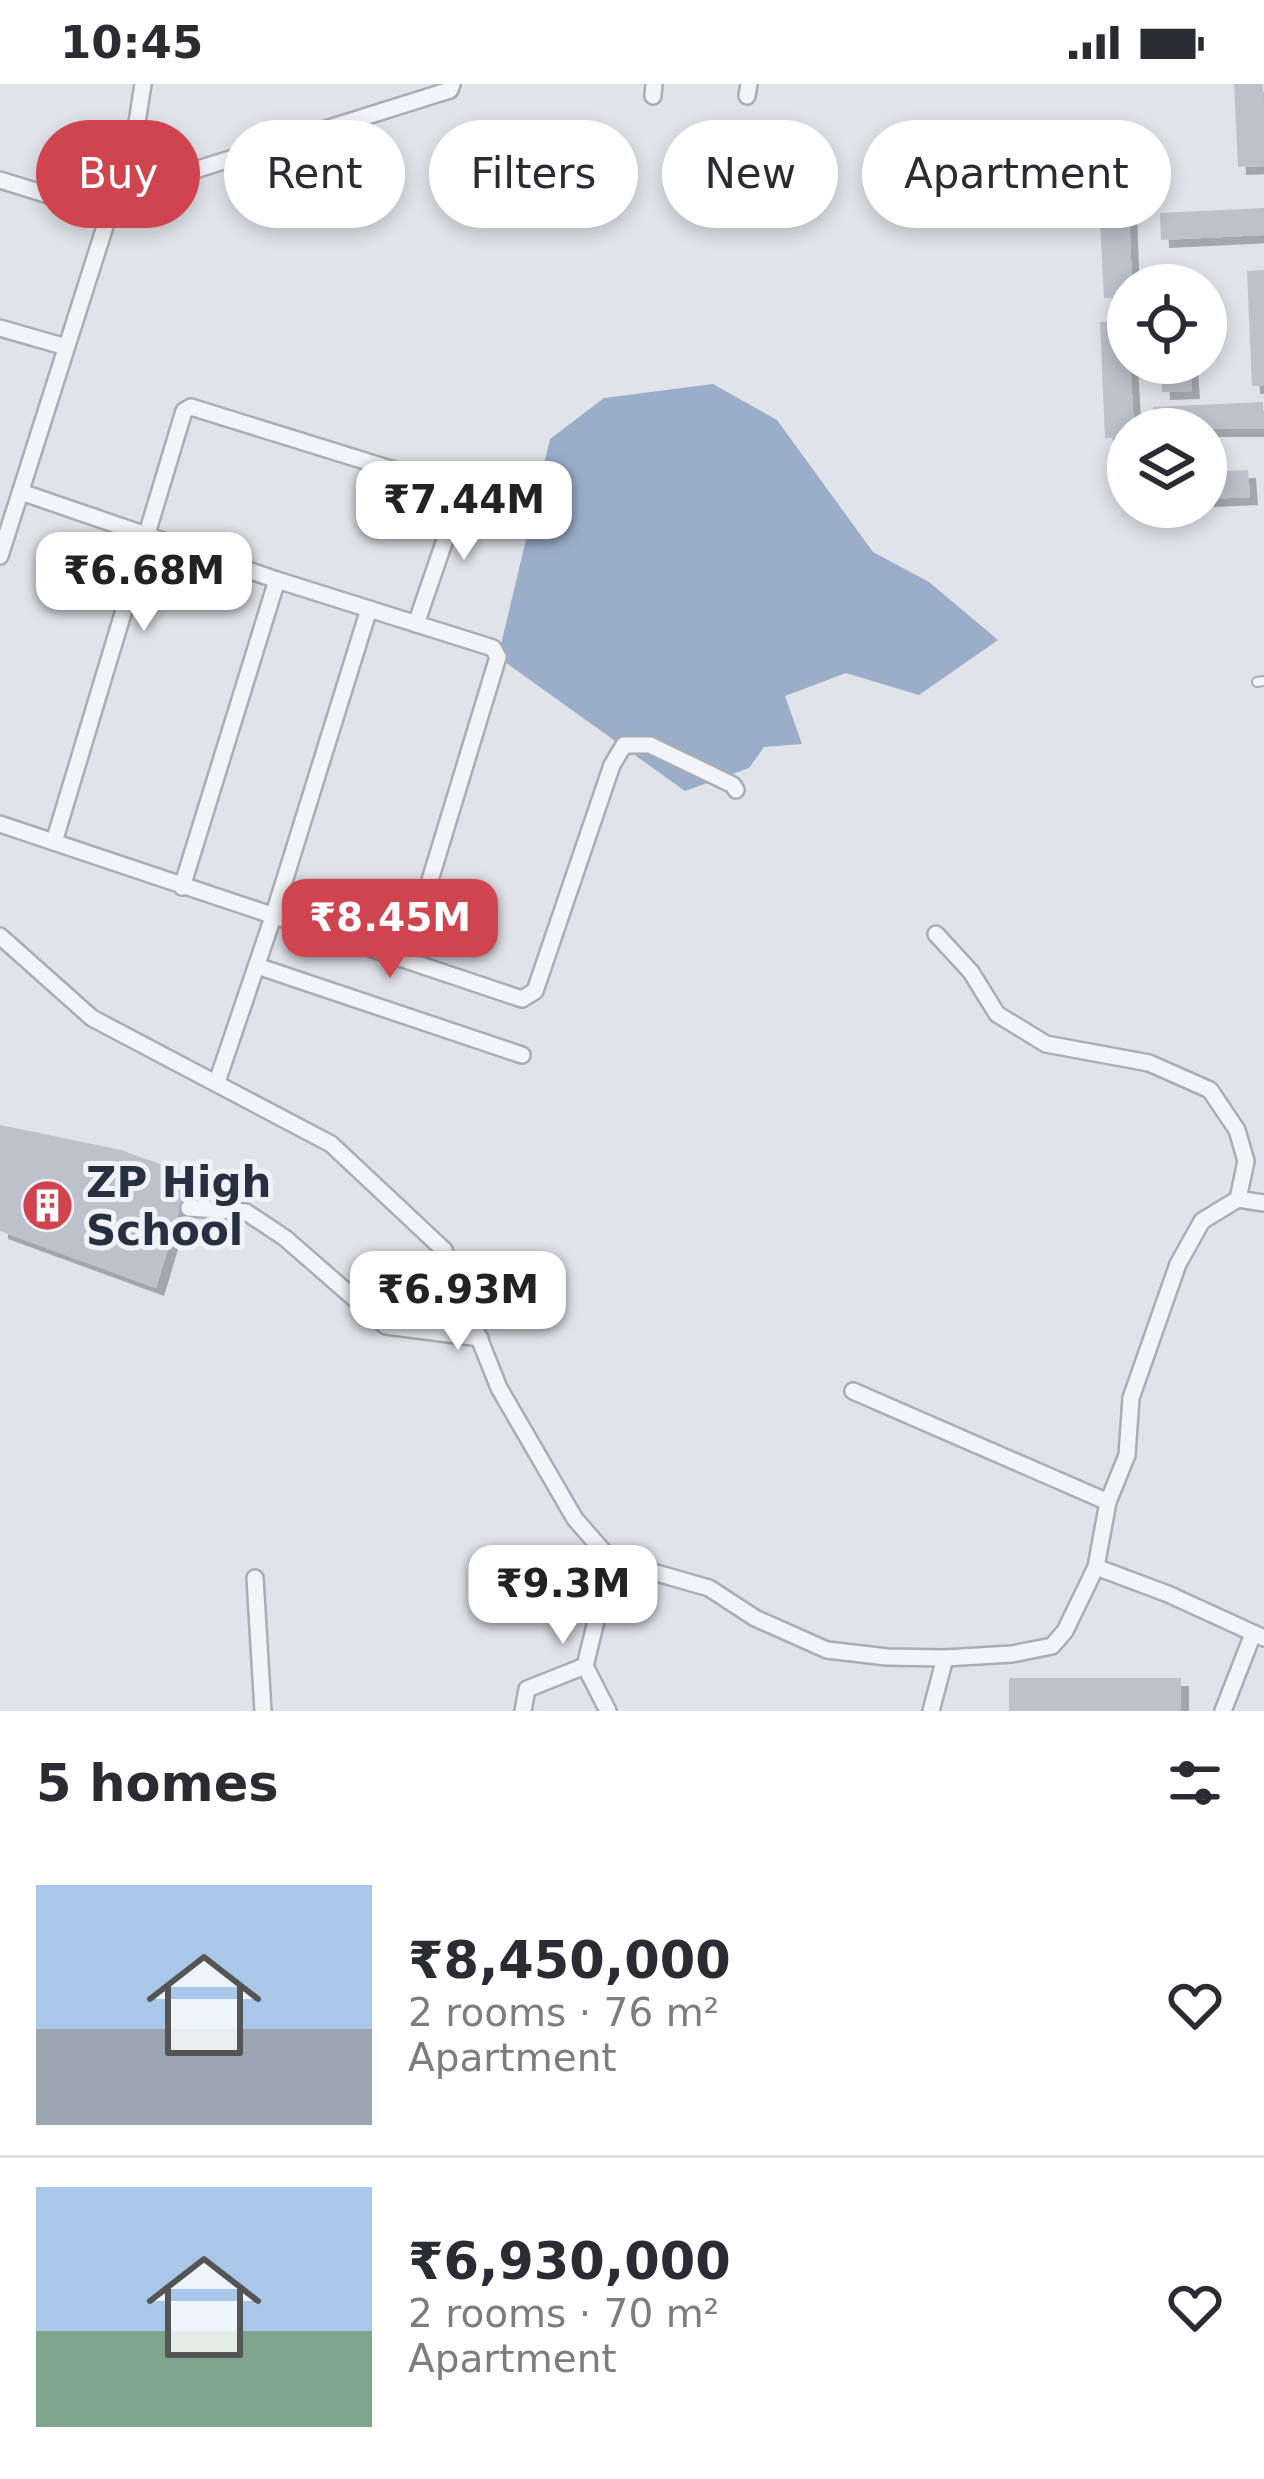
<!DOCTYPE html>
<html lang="en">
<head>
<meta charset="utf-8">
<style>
  :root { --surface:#fff; --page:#f2f2f3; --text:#2b2b33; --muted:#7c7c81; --line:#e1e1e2; --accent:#cf444f }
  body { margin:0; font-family:"DejaVu Sans",sans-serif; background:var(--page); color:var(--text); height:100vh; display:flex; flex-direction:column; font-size:45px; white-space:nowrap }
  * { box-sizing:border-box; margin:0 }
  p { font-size:39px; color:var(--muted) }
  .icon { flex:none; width:66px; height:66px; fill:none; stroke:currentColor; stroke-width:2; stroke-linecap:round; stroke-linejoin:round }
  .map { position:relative; height:1627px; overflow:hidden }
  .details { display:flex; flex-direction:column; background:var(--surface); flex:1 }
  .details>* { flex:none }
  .hud { position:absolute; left:36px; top:36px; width:1194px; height:108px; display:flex; gap:24px }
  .tools { position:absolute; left:1107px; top:180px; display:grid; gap:24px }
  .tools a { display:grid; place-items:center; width:120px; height:120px; border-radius:50%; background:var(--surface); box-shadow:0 6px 18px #0003; font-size:60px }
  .price { position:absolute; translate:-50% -102px; padding:0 27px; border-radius:24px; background:#fff; color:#222; font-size:39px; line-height:78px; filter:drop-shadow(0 3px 6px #0008) }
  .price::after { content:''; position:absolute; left:50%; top:72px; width:36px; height:27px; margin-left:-18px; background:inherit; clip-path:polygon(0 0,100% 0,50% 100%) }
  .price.on { background:var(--accent); color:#fff }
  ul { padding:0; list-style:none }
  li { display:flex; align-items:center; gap:36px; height:300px; padding:0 36px }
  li+li { border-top:3px solid var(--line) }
  li span { display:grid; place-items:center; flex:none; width:336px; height:240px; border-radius:0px; color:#555 }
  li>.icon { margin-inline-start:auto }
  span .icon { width:144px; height:144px; fill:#fffc; stroke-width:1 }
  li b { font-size:51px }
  h2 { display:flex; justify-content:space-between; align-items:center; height:144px; padding:0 36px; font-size:51px }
  .chip { padding:0 42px; border-radius:54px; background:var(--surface); box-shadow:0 6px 18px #0003; font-size:42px; line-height:108px }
  .chip.on { background:var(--accent); color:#fff }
  .status { display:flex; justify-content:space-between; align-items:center; height:84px; padding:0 60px; background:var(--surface); direction:ltr }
  .status svg { height:33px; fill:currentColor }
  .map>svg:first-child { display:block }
  .water { fill:#9aaec9 }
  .building { fill:#bdc1cc; filter:url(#shadow) }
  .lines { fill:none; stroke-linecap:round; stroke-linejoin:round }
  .lane-casing { stroke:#a9adb6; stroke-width:12 }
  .street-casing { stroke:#a9adb6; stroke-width:20 }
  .lane { stroke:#f2f4f7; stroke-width:8 }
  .street { stroke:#f2f4f7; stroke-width:15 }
  .labels { text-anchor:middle; stroke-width:10; stroke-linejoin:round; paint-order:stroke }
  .poi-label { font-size:42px; font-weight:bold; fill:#282f40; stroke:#eff2f6; text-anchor:start }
</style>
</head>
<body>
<div class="status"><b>10:45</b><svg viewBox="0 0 49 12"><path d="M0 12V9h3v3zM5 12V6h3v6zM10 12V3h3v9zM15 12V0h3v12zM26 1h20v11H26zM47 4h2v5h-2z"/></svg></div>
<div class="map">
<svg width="1264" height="1627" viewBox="0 0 1264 1627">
  <defs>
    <filter id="shadow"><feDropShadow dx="8" dy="8" stdDeviation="0" flood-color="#0004"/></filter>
  </defs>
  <rect width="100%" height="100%" fill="#e0e3e9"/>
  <polygon class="water" points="713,300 777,336 873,468 929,498 998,556 919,611 846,589 785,612 802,660 764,663 749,684 685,707 498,573 550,355 604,314"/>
  <g class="building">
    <polygon points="1234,0 1263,0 1264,82 1238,83"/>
    <polygon points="1128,97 1132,201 1128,201 1128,213 1104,214 1098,99"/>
    <polygon points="1264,124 1264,151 1161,156 1160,129"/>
    <polygon points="1264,186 1264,302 1252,302 1247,187"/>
    <polygon points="1186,191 1187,201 1157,201 1157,193"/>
    <polygon points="1128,237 1134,345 1128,345 1128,353 1105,354 1100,238"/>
    <polygon points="1161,279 1190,279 1192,307 1162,308"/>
    <polygon points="1263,318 1264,345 1154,345 1153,323"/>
    <polygon points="1248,386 1250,413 1206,415 1206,388"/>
    <polygon points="0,1041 121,1066 190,1091 156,1204 0,1147"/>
    <rect x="1009" y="1594" width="172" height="33"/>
  </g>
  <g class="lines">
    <defs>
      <polyline id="lane" points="1257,598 1264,597"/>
      <g id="street">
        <polyline points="653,12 654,0"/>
        <polyline points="747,12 749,0"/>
        <polyline points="136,45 143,0"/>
        <polyline points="0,96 109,130"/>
        <polyline points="0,244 66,263"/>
        <polyline points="21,408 277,496 493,564 498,573 406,875"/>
        <polyline points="0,472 109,130 125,108 450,6 452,0"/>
        <polyline points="0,740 522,915 535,907 612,681 624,661 650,661 733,701 736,706"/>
        <polyline points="54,758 184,327 191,323 455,405 459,415 416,540"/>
        <polyline points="182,803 277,496"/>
        <polyline points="936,850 971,888 997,930 1046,960 1149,979 1210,1006 1237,1046 1246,1077 1238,1115"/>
        <polyline points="0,852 92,934 331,1060 444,1166 499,1304 575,1435 611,1476 709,1504 755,1534 827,1566 887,1573 945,1574 1012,1570 1052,1562 1065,1547 1096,1483 1108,1418 1127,1371 1131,1314 1178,1180 1202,1137 1238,1115 1264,1119"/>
        <polyline points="257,882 522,971"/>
        <polyline points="217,998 273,833 369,525"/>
        <polyline points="189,1124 246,1128 285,1154 386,1242 480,1254"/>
        <polyline points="853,1307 1108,1418"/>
        <polyline points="1096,1483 1168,1510 1264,1554"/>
        <polyline points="255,1494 263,1627"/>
        <polyline points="585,1582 608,1627"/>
        <polyline points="523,1627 527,1605 585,1582 611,1476"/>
        <polyline points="931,1627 945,1574"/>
        <polyline points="1223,1627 1253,1550"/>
      </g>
    </defs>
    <use href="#lane" class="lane-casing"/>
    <use href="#street" class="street-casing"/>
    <use href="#lane" class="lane"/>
    <use href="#street" class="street"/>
  </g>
  <defs>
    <symbol id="building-disc" viewBox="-11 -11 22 22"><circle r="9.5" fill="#cf444f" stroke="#eff2f6"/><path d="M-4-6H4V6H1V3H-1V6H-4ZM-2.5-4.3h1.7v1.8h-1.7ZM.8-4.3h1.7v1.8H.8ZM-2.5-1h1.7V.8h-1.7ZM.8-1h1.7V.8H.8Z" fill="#fff"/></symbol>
  </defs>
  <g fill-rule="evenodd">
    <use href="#building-disc" x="18" y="1092" width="59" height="59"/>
  </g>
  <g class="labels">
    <g class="poi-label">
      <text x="86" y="1113">ZP High<tspan x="86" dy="48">School</tspan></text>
    </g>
  </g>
</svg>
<div class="tools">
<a><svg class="icon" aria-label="locate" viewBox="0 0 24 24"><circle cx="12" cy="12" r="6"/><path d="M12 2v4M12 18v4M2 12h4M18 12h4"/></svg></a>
<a><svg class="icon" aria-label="layers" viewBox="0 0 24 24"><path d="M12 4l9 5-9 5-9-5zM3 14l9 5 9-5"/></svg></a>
</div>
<b class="price" style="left:464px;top:479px">₹7.44M</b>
<b class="price" style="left:144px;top:550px">₹6.68M</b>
<b class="price on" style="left:390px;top:897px">₹8.45M</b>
<b class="price" style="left:458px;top:1269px">₹6.93M</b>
<b class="price" style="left:563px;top:1563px">₹9.3M</b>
<div class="hud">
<a class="chip on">Buy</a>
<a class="chip">Rent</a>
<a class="chip">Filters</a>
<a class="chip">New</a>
<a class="chip">Apartment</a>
</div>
</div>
<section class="details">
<h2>5 homes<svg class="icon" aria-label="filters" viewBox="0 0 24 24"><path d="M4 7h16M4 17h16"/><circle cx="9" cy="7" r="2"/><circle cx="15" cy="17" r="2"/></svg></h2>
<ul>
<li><span style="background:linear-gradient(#a9c7e8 60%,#9aa5b1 0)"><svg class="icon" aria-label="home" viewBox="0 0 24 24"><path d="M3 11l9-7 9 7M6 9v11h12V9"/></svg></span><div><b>₹8,450,000</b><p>2 rooms · 76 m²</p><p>Apartment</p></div><svg class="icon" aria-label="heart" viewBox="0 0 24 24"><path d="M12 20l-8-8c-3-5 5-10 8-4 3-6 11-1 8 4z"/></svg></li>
<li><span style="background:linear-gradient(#a9c7e8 60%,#7fa58c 0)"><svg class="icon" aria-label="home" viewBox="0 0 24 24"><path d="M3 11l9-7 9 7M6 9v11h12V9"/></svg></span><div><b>₹6,930,000</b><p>2 rooms · 70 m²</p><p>Apartment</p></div><svg class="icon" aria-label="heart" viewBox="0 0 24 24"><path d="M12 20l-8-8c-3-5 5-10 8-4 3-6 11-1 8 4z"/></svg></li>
</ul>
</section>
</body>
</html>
